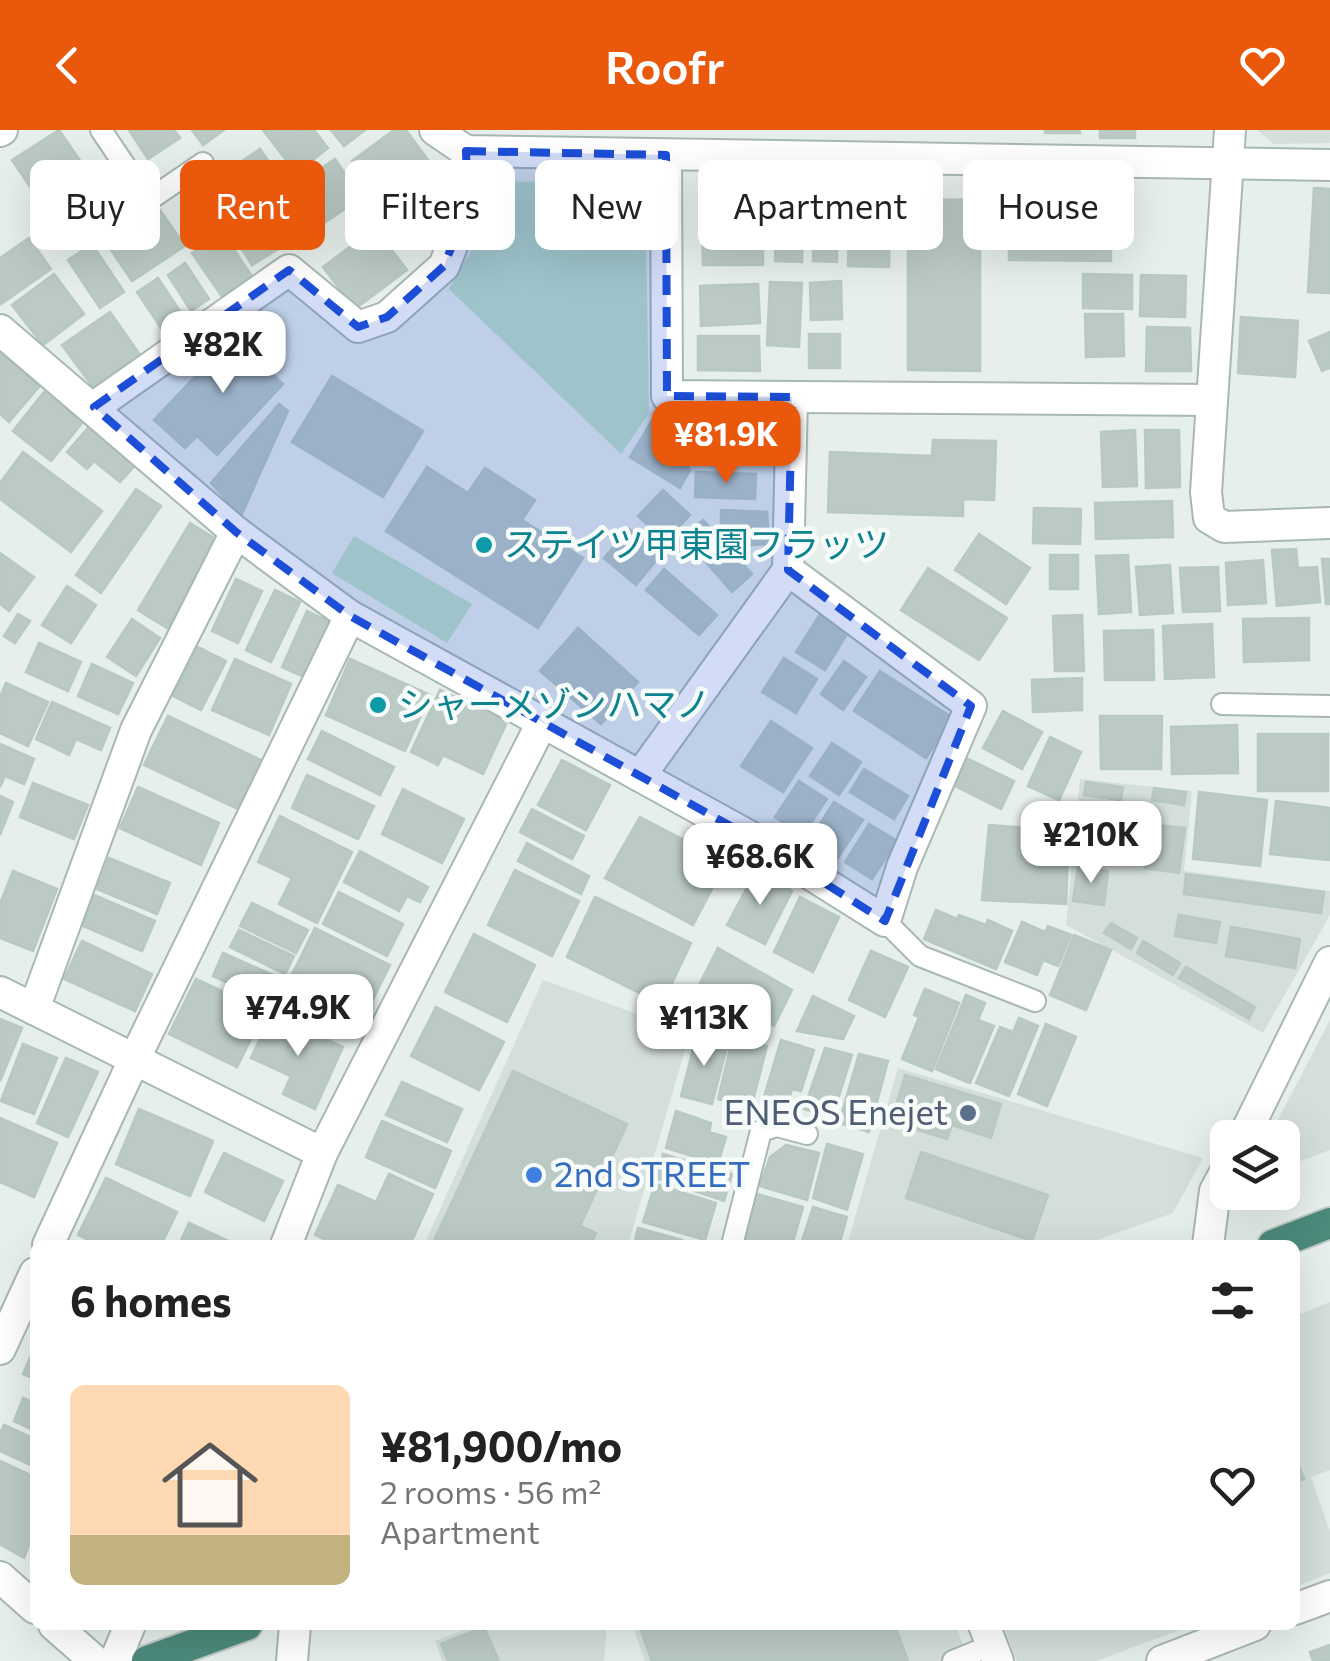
<!DOCTYPE html>
<html lang="en">
<head>
<meta charset="utf-8">
<style>
  :root { --surface:#fff; --page:#f2f2f2; --text:#222; --muted:#767676; --accent:#ea580c }
  body { margin:0; font-family:Commissioner,"Noto Sans JP",sans-serif; background:var(--page); color:var(--text); height:100vh; display:flex; flex-direction:column; font-size:38px; white-space:nowrap }
  * { box-sizing:border-box; margin:0 }
  p { font-size:32px; color:var(--muted) }
  .icon { flex:none; width:55px; height:55px; fill:none; stroke:currentColor; stroke-width:2; stroke-linecap:round; stroke-linejoin:round }
  .map { position:relative; flex:1; overflow:hidden }
  .sheet { position:absolute; left:30px; top:1110px; width:1270px; height:390px; display:flex; flex-direction:column; background:var(--surface); border-radius:15px; box-shadow:0 10px 40px #0002 }
  .sheet>* { flex:none }
  .guide { position:absolute; left:30px; top:30px; width:1270px; height:90px; display:flex; gap:20px }
  .controls { position:absolute; left:1210px; top:990px; display:grid; gap:20px }
  .controls a { display:grid; place-items:center; width:90px; height:90px; border-radius:15px; background:var(--surface); box-shadow:0 10px 40px #0002; font-size:50px }
  .price { position:absolute; translate:-50% -85px; padding:0 22px; border-radius:20px; background:#fff; color:#222; font-size:32px; line-height:65px; filter:drop-shadow(0 2px 5px #0008) }
  .price::after { content:''; position:absolute; left:50%; top:60px; width:30px; height:22px; margin-left:-15px; background:inherit; clip-path:polygon(0 0,100% 0,50% 100%) }
  .price.on { background:var(--accent); color:#fff }
  ul { padding:0; list-style:none }
  li { display:flex; align-items:center; gap:30px; height:250px; padding:0 40px }
  li span { display:grid; place-items:center; flex:none; width:280px; height:200px; border-radius:15px; color:#555 }
  li>.icon { margin-inline-start:auto }
  span .icon { width:120px; height:120px; fill:#fffc; stroke-width:1 }
  li b { font-size:42px }
  h2 { display:flex; justify-content:space-between; align-items:center; height:120px; padding:0 40px; font-size:42px }
  .chip { padding:0 35px; border-radius:15px; background:var(--surface); box-shadow:0 10px 40px #0002; font-size:35px; line-height:90px }
  .chip.on { background:var(--accent); color:#fff }
  header { display:flex; justify-content:space-between; align-items:center; height:130px; padding:0 40px; background:var(--accent); color:#fff; font-size:45px; font-weight:600 }
  .map>svg:first-child { display:block }
  .built { fill:#d4dfda }
  .green { fill:#bfe0c8 }
  .building { fill:#bbcac4; stroke:#b8c9c2; stroke-width:2.5 }
  .lines { fill:none; stroke-linecap:round; stroke-linejoin:round }
  .service-casing { stroke:#a8b8b2; stroke-width:24 }
  .minor-casing { stroke:#a8b8b2; stroke-width:34 }
  .trunk-casing { stroke:#c2cac8; stroke-width:34 }
  .service { stroke:#fff; stroke-width:20 }
  .minor { stroke:#fff; stroke-width:30 }
  .trunk { stroke:#4c8a7c; stroke-width:30 }
  .marked { fill:#1d4ed8; fill-opacity:0.2; stroke:#1d4ed8; stroke-width:8; stroke-dasharray:20 12; stroke-linejoin:round }
  .culture-dot { fill:#0f9aa8; stroke:#f7fbf9; stroke-width:4 }
  .service-dot { fill:#5c6f8a; stroke:#f7fbf9; stroke-width:4 }
  .shop-dot { fill:#3f7fe0; stroke:#f7fbf9; stroke-width:4 }
  .labels { text-anchor:middle; stroke-width:9; stroke-linejoin:round; paint-order:stroke }
  .culture-label { font-size:35px; fill:#0d838f; stroke:#f7fbf9; text-anchor:start }
  .service-label { font-size:35px; fill:#4e5e75; stroke:#f7fbf9; text-anchor:end }
  .shop-label { font-size:35px; fill:#366cbe; stroke:#f7fbf9; text-anchor:start }
</style>
</head>
<body>
<header><svg class="icon" aria-label="back" viewBox="0 0 24 24"><path d="M15 5l-7 7 7 7"/></svg>Roofr<svg class="icon" aria-label="heart" viewBox="0 0 24 24"><path d="M12 20l-8-8c-3-5 5-10 8-4 3-6 11-1 8 4z"/></svg></header>
<div class="map">
<svg width="1330" height="1531" viewBox="0 0 1330 1531">
  <rect width="100%" height="100%" fill="#e6efeb"/>
  <g class="built">
    <polygon points="1257,0 1330,0 1330,13 1274,14"/>
    <polygon points="1080,649 1192,661 1184,741 1330,761 1330,785 1263,903 1066,795"/>
    <polygon points="543,850 690,903 628,1115 424,1115"/>
    <polygon points="1330,890 1330,1020 1283,1038 1282,1008 1269,1007"/>
    <polygon points="898,938 1203,1028 1173,1083 1083,1115 847,1115"/>
    <polygon points="1330,1172 1330,1340 1311,1347 1330,1402 1330,1443 1295,1457 1295,1186"/>
    <polygon points="477,1495 607,1495 604,1531 442,1531 435,1511"/>
    <polygon points="632,1495 955,1495 970,1531 645,1531"/>
    <polygon points="1003,1495 1193,1495 1096,1531 1017,1531"/>
  </g>
  <g class="green">
    <polygon points="645,51 649,283 621,324 449,159 485,97 485,52"/>
    <polygon points="354,406 472,474 447,513 332,443"/>
  </g>
  <g class="building">
    <polygon points="59,0 81,32 35,64 12,30"/>
    <polygon points="129,0 174,0 180,8 148,29"/>
    <polygon points="192,0 224,0 203,15"/>
    <polygon points="263,0 314,0 328,18 296,43"/>
    <polygon points="331,0 365,0 344,16"/>
    <polygon points="394,0 406,0 433,37 385,73 352,31"/>
    <polygon points="1045,0 1079,0 1080,3 1045,3"/>
    <rect x="1100" y="0" width="35" height="8"/>
    <polygon points="260,19 281,49 228,84 208,54"/>
    <polygon points="335,29 361,68 315,99 288,61"/>
    <polygon points="85,40 111,77 57,115 31,78"/>
    <polygon points="709,53 765,55 764,89 708,87"/>
    <polygon points="431,55 457,90 425,114 399,80"/>
    <polygon points="1009,57 1110,58 1111,131 1009,130"/>
    <polygon points="1314,58 1330,59 1330,163 1308,162"/>
    <polygon points="850,63 890,64 889,137 848,136"/>
    <polygon points="276,66 301,105 252,135 227,95"/>
    <polygon points="777,67 804,68 802,132 775,131"/>
    <polygon points="908,69 980,70 980,241 908,240"/>
    <polygon points="814,71 838,72 837,132 813,131"/>
    <polygon points="160,80 185,116 132,151 107,114"/>
    <polygon points="375,98 407,140 355,179 323,137"/>
    <polygon points="702,100 763,101 763,135 703,135"/>
    <polygon points="223,103 253,148 223,168 192,123"/>
    <polygon points="29,108 51,139 1,174 0,128"/>
    <polygon points="92,114 124,162 100,178 68,130"/>
    <polygon points="185,133 209,169 191,181 168,145"/>
    <polygon points="54,144 84,184 43,215 12,175"/>
    <polygon points="1083,144 1132,145 1132,179 1083,178"/>
    <polygon points="1141,145 1186,146 1185,187 1140,186"/>
    <polygon points="158,148 185,189 165,204 137,162"/>
    <polygon points="841,151 842,189 811,190 810,153"/>
    <polygon points="770,152 802,153 799,217 767,215"/>
    <polygon points="758,154 760,193 701,196 700,156"/>
    <polygon points="110,182 140,225 93,257 62,215"/>
    <polygon points="1085,184 1123,184 1124,226 1086,227"/>
    <polygon points="1241,187 1298,191 1295,247 1238,243"/>
    <polygon points="1147,197 1190,198 1191,241 1146,241"/>
    <polygon points="1330,202 1330,238 1322,241 1309,211"/>
    <polygon points="259,203 283,226 269,241 283,254 217,325 197,306 185,318 154,290 226,214 237,225"/>
    <rect x="809" y="204" width="31" height="34"/>
    <polygon points="698,206 759,206 760,241 698,240"/>
    <polygon points="0,223 39,257 9,292 0,284"/>
    <polygon points="332,246 423,301 383,367 292,312"/>
    <polygon points="44,262 83,292 51,331 13,301"/>
    <polygon points="279,274 288,281 241,386 211,353"/>
    <polygon points="653,289 670,300 690,340 680,358 630,327"/>
    <polygon points="699,289 753,291 752,330 698,327"/>
    <polygon points="93,292 139,331 120,352 94,331 87,339 67,322"/>
    <polygon points="1135,300 1137,356 1103,357 1101,302"/>
    <polygon points="1145,300 1179,300 1180,357 1146,358"/>
    <polygon points="933,310 996,311 994,370 963,369 963,386 828,382 830,322 932,326"/>
    <polygon points="23,322 102,381 71,422 0,369 0,353"/>
    <polygon points="427,337 468,363 485,338 535,370 522,390 583,428 538,498 386,401"/>
    <polygon points="696,342 756,344 755,369 695,367"/>
    <polygon points="136,359 161,376 101,463 76,445"/>
    <polygon points="663,360 690,385 665,411 638,386"/>
    <polygon points="1172,371 1173,407 1096,409 1095,373"/>
    <polygon points="1034,378 1081,379 1080,414 1033,413"/>
    <polygon points="721,380 767,382 769,414 740,416 721,395"/>
    <polygon points="703,390 752,444 732,462 684,407"/>
    <polygon points="190,393 219,411 167,498 138,480"/>
    <polygon points="629,399 660,426 636,455 604,428"/>
    <polygon points="979,404 1030,438 1006,474 955,440"/>
    <polygon points="1296,419 1298,438 1317,437 1320,472 1277,476 1272,420"/>
    <polygon points="0,423 34,447 9,481 0,474"/>
    <rect x="1050" y="425" width="28" height="34"/>
    <polygon points="1128,425 1131,482 1099,484 1096,426"/>
    <polygon points="1322,429 1330,429 1330,474 1326,474"/>
    <polygon points="1263,430 1266,473 1228,475 1226,433"/>
    <polygon points="1170,435 1173,483 1140,485 1136,437"/>
    <polygon points="1218,437 1220,481 1183,482 1180,438"/>
    <polygon points="928,438 1007,488 979,530 901,480"/>
    <polygon points="664,439 717,485 699,505 646,460"/>
    <polygon points="236,449 262,461 238,513 212,501"/>
    <polygon points="67,456 96,475 71,513 42,495"/>
    <polygon points="275,460 300,472 271,532 246,520"/>
    <polygon points="824,478 852,496 825,540 796,522"/>
    <polygon points="307,481 334,494 309,549 282,537"/>
    <polygon points="18,484 30,491 15,513 4,506"/>
    <polygon points="1082,485 1084,541 1055,541 1053,486"/>
    <polygon points="1309,488 1309,530 1244,532 1243,489"/>
    <polygon points="132,489 160,508 136,546 107,527"/>
    <polygon points="1212,494 1214,547 1165,549 1163,496"/>
    <polygon points="578,498 638,552 601,594 540,541"/>
    <polygon points="1153,500 1154,550 1105,550 1104,501"/>
    <polygon points="39,513 81,532 68,561 26,542"/>
    <polygon points="198,517 226,531 201,580 173,566"/>
    <polygon points="784,528 817,549 796,583 762,562"/>
    <polygon points="235,529 291,554 269,605 212,580"/>
    <polygon points="350,529 430,565 405,621 326,585"/>
    <polygon points="844,531 866,547 843,580 821,564"/>
    <polygon points="92,534 133,553 118,584 78,566"/>
    <polygon points="880,541 953,588 926,628 854,581"/>
    <polygon points="1082,548 1082,580 1033,582 1032,550"/>
    <polygon points="6,553 48,572 28,616 0,603 0,567"/>
    <polygon points="440,560 507,592 483,644 443,625 438,635 411,622"/>
    <polygon points="52,572 110,598 101,620 76,609 69,625 36,609"/>
    <polygon points="1003,581 1042,602 1022,639 983,618"/>
    <polygon points="168,586 261,630 238,679 144,635"/>
    <polygon points="1100,586 1162,586 1161,639 1101,639"/>
    <polygon points="771,591 812,618 783,662 741,636"/>
    <polygon points="1237,595 1238,643 1172,644 1171,597"/>
    <polygon points="322,601 394,637 380,665 308,629"/>
    <rect x="1258" y="604" width="70" height="57"/>
    <polygon points="1050,607 1081,622 1059,670 1028,656"/>
    <polygon points="832,613 861,632 839,665 810,646"/>
    <polygon points="0,614 34,629 24,654 5,646 0,657"/>
    <polygon points="968,629 1014,651 1001,679 955,656"/>
    <polygon points="562,630 610,655 586,700 538,675"/>
    <polygon points="864,639 908,666 894,689 850,662"/>
    <polygon points="307,645 374,676 358,709 292,678"/>
    <polygon points="799,651 827,669 802,706 775,687"/>
    <polygon points="1086,652 1123,657 1121,670 1084,665"/>
    <polygon points="33,653 88,675 74,709 20,687"/>
    <polygon points="138,657 219,693 201,735 120,698"/>
    <polygon points="1154,658 1186,662 1184,675 1152,670"/>
    <polygon points="403,659 464,689 442,733 382,704"/>
    <polygon points="1199,662 1267,670 1260,736 1193,729"/>
    <polygon points="0,666 13,672 0,705"/>
    <polygon points="1276,671 1330,678 1330,730 1270,724"/>
    <polygon points="834,672 863,690 837,729 809,711"/>
    <polygon points="532,679 584,706 572,729 520,702"/>
    <polygon points="1082,685 1113,689 1109,722 1078,718"/>
    <polygon points="280,686 352,722 317,793 279,774 292,748 258,732"/>
    <polygon points="640,687 726,732 693,795 605,748"/>
    <polygon points="869,694 897,711 872,749 845,732"/>
    <polygon points="1150,694 1185,698 1179,743 1145,738"/>
    <polygon points="989,695 1069,701 1066,774 982,770"/>
    <polygon points="527,713 589,746 581,764 518,731"/>
    <polygon points="360,721 428,757 420,772 407,766 399,781 344,752"/>
    <polygon points="109,728 170,753 157,784 97,759"/>
    <polygon points="1078,737 1108,741 1104,775 1073,771"/>
    <polygon points="515,740 579,771 552,826 488,795"/>
    <polygon points="13,741 57,759 33,821 0,808 0,774"/>
    <polygon points="756,741 792,761 765,814 727,795"/>
    <polygon points="1186,744 1324,762 1321,783 1184,764"/>
    <polygon points="339,762 403,794 387,826 323,794"/>
    <polygon points="94,765 155,791 142,821 81,795"/>
    <polygon points="595,767 691,813 662,874 567,827"/>
    <polygon points="800,767 839,787 813,842 774,822"/>
    <polygon points="252,773 308,800 296,823 240,796"/>
    <polygon points="936,780 957,789 959,785 986,795 988,790 1012,801 996,839 924,809"/>
    <polygon points="1179,785 1220,792 1216,813 1175,806"/>
    <polygon points="1022,792 1045,802 1048,796 1071,805 1058,836 1043,830 1037,845 1005,832"/>
    <polygon points="1111,793 1137,808 1131,819 1104,803"/>
    <polygon points="1231,797 1300,809 1295,838 1226,826"/>
    <polygon points="315,798 390,835 362,891 309,865 300,883 278,873"/>
    <polygon points="239,800 294,826 285,844 230,817"/>
    <polygon points="474,804 535,835 507,892 445,862"/>
    <polygon points="1074,805 1111,820 1086,880 1050,865"/>
    <polygon points="82,811 152,844 135,881 64,849"/>
    <polygon points="1143,811 1180,833 1173,845 1137,823"/>
    <polygon points="718,818 792,860 774,896 699,855"/>
    <polygon points="871,821 908,837 885,887 849,870"/>
    <polygon points="223,823 282,849 272,873 213,846"/>
    <polygon points="1186,837 1255,877 1249,889 1179,848"/>
    <polygon points="196,849 265,881 237,937 169,904"/>
    <polygon points="925,859 959,873 932,941 902,929 919,887 914,885"/>
    <polygon points="966,865 985,873 978,890 994,896 970,953 936,939"/>
    <polygon points="813,866 854,886 843,909 797,901"/>
    <polygon points="436,877 504,912 479,960 411,926"/>
    <polygon points="271,885 343,917 315,979 283,964 291,946 251,928"/>
    <polygon points="1019,888 1038,896 1009,966 976,953 1000,897 1013,902"/>
    <polygon points="0,889 22,898 0,951"/>
    <polygon points="1046,894 1076,907 1047,976 1018,964"/>
    <polygon points="697,904 728,913 712,974 681,966"/>
    <polygon points="733,906 767,916 751,978 718,969"/>
    <polygon points="781,910 814,920 801,961 792,959 785,981 762,974"/>
    <polygon points="23,914 57,928 34,984 1,971"/>
    <polygon points="825,918 852,925 832,988 804,979"/>
    <polygon points="859,924 888,931 869,1002 839,993"/>
    <polygon points="66,928 98,942 68,1007 37,993"/>
    <polygon points="513,941 627,994 580,1096 596,1103 590,1115 432,1115"/>
    <polygon points="905,945 1001,974 991,1008 952,995 947,1009 891,992"/>
    <polygon points="402,952 462,979 447,1012 386,985"/>
    <polygon points="139,979 213,1011 190,1066 116,1034"/>
    <polygon points="676,981 711,993 709,1002 726,1007 718,1034 666,1018"/>
    <polygon points="0,988 57,1013 34,1067 0,1052"/>
    <polygon points="382,991 451,1021 435,1058 366,1027"/>
    <polygon points="827,1014 863,1024 847,1080 813,1068"/>
    <polygon points="786,1015 819,1023 807,1070 760,1056 770,1027"/>
    <polygon points="921,1022 1048,1065 1032,1111 906,1068"/>
    <polygon points="224,1023 283,1051 264,1091 205,1062"/>
    <polygon points="663,1024 732,1044 724,1071 656,1048"/>
    <polygon points="389,1044 433,1064 410,1115 337,1115 315,1105 338,1055 376,1072"/>
    <polygon points="106,1048 177,1082 161,1115 99,1115 78,1105"/>
    <polygon points="655,1054 716,1073 705,1110 643,1092"/>
    <polygon points="757,1064 803,1077 792,1115 744,1115"/>
    <polygon points="813,1077 847,1087 839,1115 811,1115 802,1111"/>
    <polygon points="189,1093 237,1115 179,1115"/>
    <polygon points="638,1098 682,1110 682,1115 634,1115"/>
    <polygon points="35,1216 35,1249 23,1244"/>
    <polygon points="23,1268 35,1273 35,1301 14,1291"/>
    <polygon points="4,1295 35,1309 35,1337 0,1321 0,1304"/>
    <polygon points="1295,1326 1304,1349 1295,1352"/>
    <polygon points="0,1331 35,1347 35,1398 24,1428 0,1414"/>
    <polygon points="639,1495 895,1495 908,1531 652,1531"/>
    <polygon points="484,1497 499,1531 448,1531 441,1514"/>
    <polygon points="1330,1515 1330,1531 1313,1531 1310,1522"/>
  </g>
  <g class="lines">
    <defs>
      <g id="service">
        <polyline points="101,0 148,70"/>
        <polyline points="105,100 203,33"/>
        <polyline points="1222,574 1330,576"/>
        <polyline points="885,791 920,826 1035,871"/>
        <polyline points="732,1115 761,1001 777,996 807,1004"/>
        <polyline points="953,1531 992,1515"/>
      </g>
      <g id="minor">
        <polyline points="435,0 466,21 1330,35"/>
        <polyline points="1230,0 1206,362 1209,388 1224,397 1330,393"/>
        <polyline points="0,1 2,0"/>
        <polyline points="666,25 667,266 1212,270"/>
        <polyline points="0,200 236,402 350,486 756,710 885,791 902,737 971,576 788,440"/>
        <polyline points="94,277 289,140 358,197 387,187 444,136 468,75 466,21"/>
        <polyline points="640,646 788,440 792,267"/>
        <polyline points="0,862 322,1023"/>
        <polyline points="34,879 136,600 236,402"/>
        <polyline points="1243,1008 1330,832"/>
        <polyline points="48,1115 134,930 350,486"/>
        <polyline points="286,1115 322,1023 543,591"/>
        <polyline points="1208,1115 1215,1061 1228,1037"/>
        <polyline points="0,1219 35,1143"/>
        <polyline points="0,1447 35,1478"/>
        <polyline points="1295,1479 1330,1466"/>
        <polyline points="54,1495 95,1531"/>
        <polyline points="984,1495 998,1531"/>
        <polyline points="115,1531 130,1495"/>
        <polyline points="292,1531 295,1495"/>
        <polyline points="1162,1531 1255,1495"/>
      </g>
      <g id="trunk">
        <polyline points="1273,1115 1330,1093"/>
        <polyline points="147,1531 247,1495"/>
      </g>
    </defs>
    <use href="#service" class="service-casing"/>
    <use href="#minor" class="minor-casing"/>
    <use href="#trunk" class="trunk-casing"/>
    <use href="#service" class="service"/>
    <use href="#minor" class="minor"/>
    <use href="#trunk" class="trunk"/>
  </g>
  <path class="marked" d="M466,21l200,4 1,241 125,1 -4,173 183,136 -86,215 -129,-81 -406,-224 -114,-84 -142,-125 195,-137 69,57 29,-10 57,-51 24,-61z"/>
  <g class="culture-dot">
    <circle cx="484" cy="415" r="10"/>
    <circle cx="378" cy="575" r="10"/>
  </g>
  <circle class="service-dot" cx="968" cy="983" r="10"/>
  <circle class="shop-dot" cx="534" cy="1045" r="10"/>
  <g class="labels">
    <g class="culture-label">
      <text x="504" y="427">ステイツ甲東園フラッツ</text>
      <text x="398" y="587">シャーメゾンハマノ</text>
    </g>
    <g class="service-label">
      <text x="948" y="995">ENEOS Enejet</text>
    </g>
    <g class="shop-label">
      <text x="554" y="1057">2nd STREET</text>
    </g>
  </g>
</svg>
<div class="controls">
<a><svg class="icon" aria-label="layers" viewBox="0 0 24 24"><path d="M12 4l9 5-9 5-9-5zM3 14l9 5 9-5"/></svg></a>
</div>
<b class="price" style="left:223px;top:266px">¥82K</b>
<b class="price on" style="left:726px;top:356px">¥81.9K</b>
<b class="price" style="left:1091px;top:756px">¥210K</b>
<b class="price" style="left:760px;top:778px">¥68.6K</b>
<b class="price" style="left:298px;top:929px">¥74.9K</b>
<b class="price" style="left:704px;top:939px">¥113K</b>
<div class="guide">
<a class="chip">Buy</a>
<a class="chip on">Rent</a>
<a class="chip">Filters</a>
<a class="chip">New</a>
<a class="chip">Apartment</a>
<a class="chip">House</a>
</div>
<section class="sheet">
<h2>6 homes<svg class="icon" aria-label="filters" viewBox="0 0 24 24"><path d="M4 7h16M4 17h16"/><circle cx="9" cy="7" r="2"/><circle cx="15" cy="17" r="2"/></svg></h2>
<ul>
<li><span style="background:linear-gradient(#ffd9b3 75%,#c2b280 0)"><svg class="icon" aria-label="home" viewBox="0 0 24 24"><path d="M3 11l9-7 9 7M6 9v11h12V9"/></svg></span><div><b>¥81,900/mo</b><p>2 rooms · 56 m²</p><p>Apartment</p></div><svg class="icon" aria-label="heart" viewBox="0 0 24 24"><path d="M12 20l-8-8c-3-5 5-10 8-4 3-6 11-1 8 4z"/></svg></li>
</ul>
</section>
</div>
</body>
</html>
